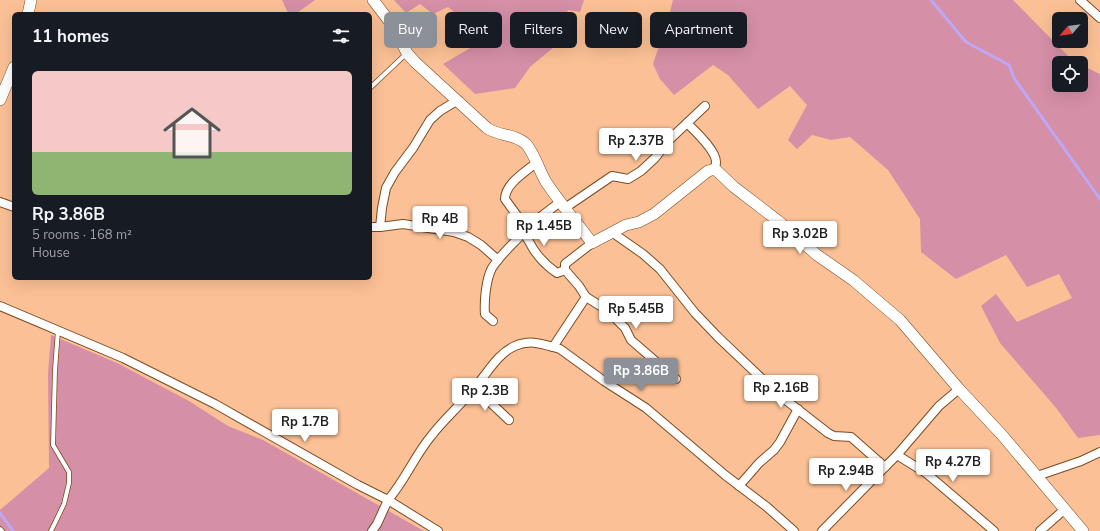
<!DOCTYPE html>
<html lang="en">
<head>
<meta charset="utf-8">
<style>
  :root { --surface:#171b24; --page:#20242c; --text:#f1f3f6; --muted:#9ea1a6; --line:#363941; --accent:#8c9099 }
  body { margin:0; font-family:"Nunito Sans",sans-serif; background:var(--page); color:var(--text); height:100vh; display:flex; flex-direction:column; font-size:15px; white-space:nowrap }
  * { box-sizing:border-box; margin:0 }
  p { font-size:13px; color:var(--muted) }
  .icon { flex:none; width:22px; height:22px; fill:none; stroke:currentColor; stroke-width:2; stroke-linecap:round; stroke-linejoin:round }
  .map { position:relative; flex:1; overflow:hidden }
  .details { position:absolute; left:12px; top:12px; width:360px; height:268px; display:flex; flex-direction:column; background:var(--surface); border-radius:6px; box-shadow:0 4px 16px #0002 }
  .details>* { flex:none }
  .guide { position:absolute; left:384px; top:12px; width:380px; height:36px; display:flex; gap:8px }
  .needle { width:26px; rotate:242deg }
  .fabs { position:absolute; left:1052px; top:12px; display:grid; gap:8px }
  .fabs a { display:grid; place-items:center; width:36px; height:36px; border-radius:6px; background:var(--surface); box-shadow:0 4px 16px #0002; font-size:20px }
  .price { position:absolute; translate:-50% -34px; padding:0 9px; border-radius:4px; background:#fff; color:#222; font-size:13px; line-height:26px; filter:drop-shadow(0 1px 2px #0008) }
  .price::after { content:''; position:absolute; left:50%; top:24px; width:12px; height:9px; margin-left:-6px; background:inherit; clip-path:polygon(0 0,100% 0,50% 100%) }
  .price.current { background:var(--accent); color:#fff }
  ul { padding:0; list-style:none }
  li { display:grid; align-content:center; gap:8px; height:212px; padding:0 20px }
  li+li { border-top:1px solid var(--line) }
  li span { display:grid; place-items:center; height:124px; border-radius:6px; color:#555 }
  li>.icon { margin-inline-start:auto }
  span .icon { width:72px; height:72px; fill:#fffc; stroke-width:1 }
  li b { font-size:17px }
  h2 { display:flex; justify-content:space-between; align-items:center; height:48px; padding:0 20px; font-size:17px }
  .pill { padding:0 14px; border-radius:6px; background:var(--surface); box-shadow:0 4px 16px #0002; font-size:14px; line-height:36px }
  .pill.current { background:var(--accent); color:#fff }
  .map>svg:first-child { display:block }
  .green { fill:#d58fa7 }
  .lines { fill:none; stroke-linecap:round; stroke-linejoin:round }
  .stream { stroke:#bfa7f6; stroke-width:3 }
  .lane-casing { stroke:#7d4b22; stroke-width:5.5 }
  .street-casing { stroke:#7d4b22; stroke-width:10 }
  .secondary-casing { stroke:#7d4b22; stroke-width:12 }
  .lane { stroke:#fff; stroke-width:4 }
  .street { stroke:#fff; stroke-width:8 }
  .secondary { stroke:#fff; stroke-width:11 }
</style>
</head>
<body>
<div class="map">
<svg width="1100" height="531" viewBox="0 0 1100 531">
  <rect width="100%" height="100%" fill="#fbc095"/>
  <g class="green">
    <polygon points="282,0 315,0 297,13 288,13"/>
    <polygon points="394,0 584,0 580,12 568,10 554,47 530,67 515,88 475,94 443,64 477,44 461,18 448,7 433,14 420,4 406,13"/>
    <polygon points="673,0 1013,0 1073,61 1077,63 1059,63 1059,85 1081,85 1081,65 1100,74 1100,435 1078,438 1057,409 1000,343 981,306 996,294 1017,322 1072,298 1059,274 1027,287 1006,255 956,279 921,252 920,219 888,170 850,137 831,140 812,135 797,149 788,140 807,105 790,86 758,109 728,75 713,65 674,95 660,79 653,64 669,16"/>
    <polygon points="51,335 117,363 189,401 228,426 263,440 424,531 0,531 0,510 49,468 48,374"/>
  </g>
  <g class="lines">
    <g class="stream">
      <polyline points="931,0 966,42 1009,65 1014,78 1100,199"/>
      <polyline points="0,513 13,531"/>
    </g>
    <defs>
      <g id="lane">
        <polyline points="371,87 407,53"/>
        <polyline points="0,529 2,531"/>
        <polyline points="51,531 64,504 69,483 69,472 53,445 55,370 58,330"/>
      </g>
      <g id="street">
        <polyline points="1080,0 1100,18"/>
        <path d="M687,123c8,8 29,27 29,39 0,3 -1,5 -1,7"/>
        <path d="M536,163c-11,9 -31,21 -31,36l21,29 34,-26"/>
        <polyline points="0,202 14,207"/>
        <polyline points="565,208 612,176 628,179 641,171 655,158 668,141 705,106"/>
        <polyline points="370,227 380,227 382,208 386,188 395,172 413,148 430,120 440,111 458,100"/>
        <polyline points="380,227 403,224 454,232 468,237 481,245 498,260"/>
        <path d="M525,230l-2,3c5,5 7,11 11,17 6,9 14,17 23,23l8,-3"/>
        <polyline points="613,233 643,254 660,269 695,313 718,337 778,394 828,433 834,436 851,437 885,467 897,455 939,406 959,389"/>
        <polyline points="592,243 565,264 565,270 579,286 586,297 553,347 560,349 604,381 646,408 725,475 767,507 794,531"/>
        <polyline points="586,297 607,310 625,328 631,340 676,379"/>
        <path d="M0,306l123,52 92,46 143,81 30,15c18,-21 27,-45 44,-65 13,-17 30,-31 43,-48 12,-13 23,-34 40,-41 14,-6 24,-3 38,1"/>
        <path d="M493,321l-8,-7c-1,-13 1,-35 7,-46 8,-13 21,-24 31,-35"/>
        <polyline points="475,388 509,420"/>
        <polyline points="897,455 926,473 994,531"/>
        <polyline points="1037,476 1081,461 1100,452"/>
        <polyline points="739,486 759,463 774,450 780,442 798,409"/>
        <polyline points="372,531 377,524 388,500 438,531"/>
        <polyline points="822,531 885,467"/>
        <polyline points="1040,531 1065,509"/>
      </g>
      <g id="secondary">
        <path d="M373,0l20,26 14,27 8,9 72,66c11,8 29,6 39,16 7,7 14,28 20,38 14,21 31,41 46,61l34,-18 13,-3 15,-8 54,-43 7,-2 19,18 43,33 40,35 36,25 47,40 59,69 43,46 81,96"/>
        <polyline points="28,14 31,0"/>
        <polyline points="0,100 14,67"/>
      </g>
    </defs>
    <use href="#lane" class="lane-casing"/>
    <use href="#street" class="street-casing"/>
    <use href="#secondary" class="secondary-casing"/>
    <use href="#lane" class="lane"/>
    <use href="#street" class="street"/>
    <use href="#secondary" class="secondary"/>
  </g>
</svg>
<div class="fabs">
<a><svg class="needle" viewBox="-14 -14 28 28"><path d="M0-13l5 13h-10z" fill="#e53935"/><path d="M0 13l5-13h-10z" fill="#9ea1a6"/></svg></a>
<a><svg class="icon" aria-label="locate" viewBox="0 0 24 24"><circle cx="12" cy="12" r="6"/><path d="M12 2v4M12 18v4M2 12h4M18 12h4"/></svg></a>
</div>
<b class="price" style="left:636px;top:162px">Rp 2.37B</b>
<b class="price" style="left:440px;top:240px">Rp 4B</b>
<b class="price" style="left:544px;top:247px">Rp 1.45B</b>
<b class="price" style="left:800px;top:255px">Rp 3.02B</b>
<b class="price" style="left:636px;top:330px">Rp 5.45B</b>
<b class="price current" style="left:641px;top:392px">Rp 3.86B</b>
<b class="price" style="left:781px;top:409px">Rp 2.16B</b>
<b class="price" style="left:485px;top:412px">Rp 2.3B</b>
<b class="price" style="left:305px;top:443px">Rp 1.7B</b>
<b class="price" style="left:953px;top:483px">Rp 4.27B</b>
<b class="price" style="left:846px;top:492px">Rp 2.94B</b>
<div class="guide">
<a class="pill current">Buy</a>
<a class="pill">Rent</a>
<a class="pill">Filters</a>
<a class="pill">New</a>
<a class="pill">Apartment</a>
</div>
<section class="details">
<h2>11 homes<svg class="icon" aria-label="filters" viewBox="0 0 24 24"><path d="M4 7h16M4 17h16"/><circle cx="9" cy="7" r="2"/><circle cx="15" cy="17" r="2"/></svg></h2>
<ul>
<li><span style="background:linear-gradient(#f6c9c9 65%,#8fb573 0)"><svg class="icon" aria-label="home" viewBox="0 0 24 24"><path d="M3 11l9-7 9 7M6 9v11h12V9"/></svg></span><div><b>Rp 3.86B</b><p>5 rooms · 168 m²</p><p>House</p></div></li>
</ul>
</section>
</div>
</body>
</html>
